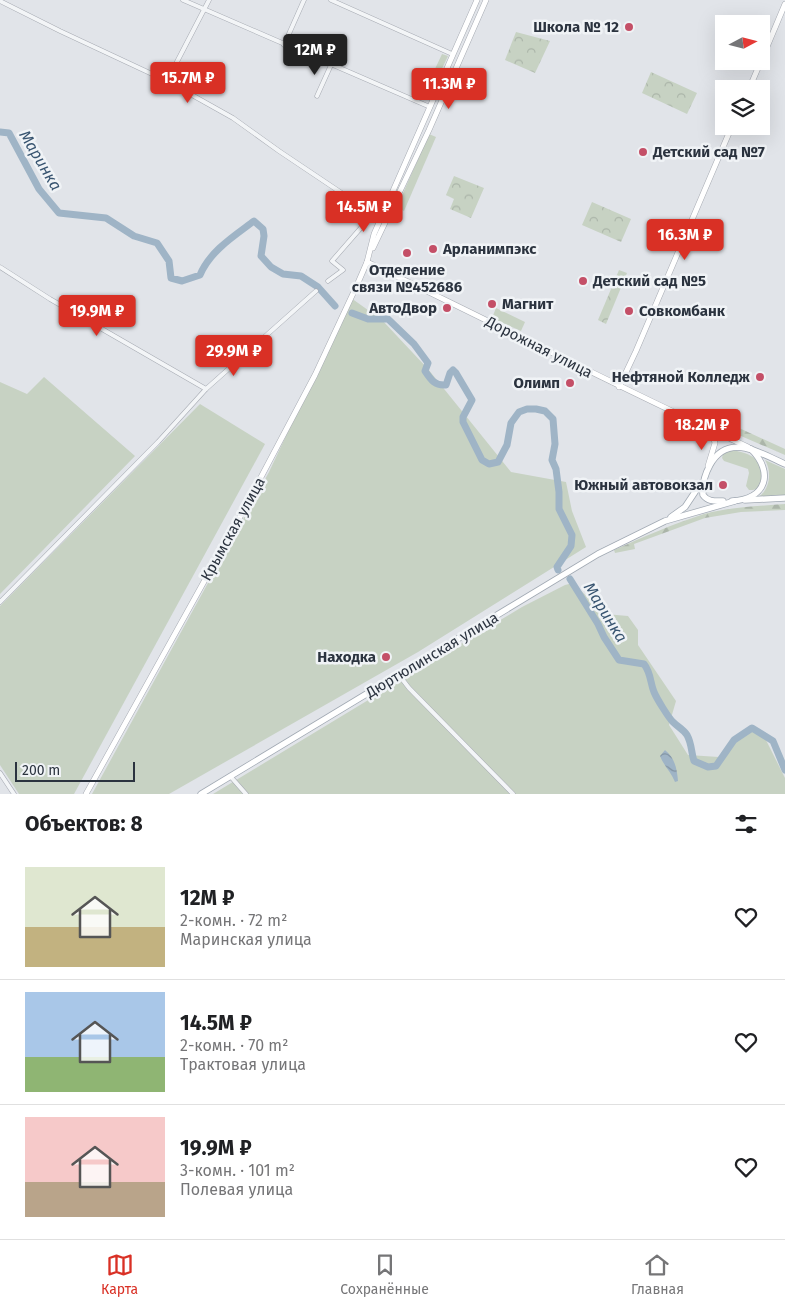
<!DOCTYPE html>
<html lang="ru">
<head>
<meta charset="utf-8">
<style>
  :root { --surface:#fff; --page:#f2f2f2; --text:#202124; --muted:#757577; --line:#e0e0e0; --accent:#d93025 }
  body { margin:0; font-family:"Fira Sans",sans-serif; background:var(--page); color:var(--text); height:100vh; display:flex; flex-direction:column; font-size:19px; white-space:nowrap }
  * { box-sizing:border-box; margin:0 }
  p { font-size:16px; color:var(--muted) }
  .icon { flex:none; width:28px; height:28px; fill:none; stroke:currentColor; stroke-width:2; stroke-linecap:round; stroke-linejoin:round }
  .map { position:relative; height:794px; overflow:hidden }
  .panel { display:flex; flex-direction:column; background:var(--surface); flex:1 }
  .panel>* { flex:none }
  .needle { width:32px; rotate:83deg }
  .fabs { position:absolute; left:715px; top:15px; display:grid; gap:10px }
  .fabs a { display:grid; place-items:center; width:55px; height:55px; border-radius:0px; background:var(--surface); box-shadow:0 5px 20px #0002; font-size:25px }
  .scale { position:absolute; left:15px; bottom:12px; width:120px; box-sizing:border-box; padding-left:5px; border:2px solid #2b333f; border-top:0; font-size:14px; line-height:18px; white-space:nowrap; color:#2b333f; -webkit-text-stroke:4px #f0f3f6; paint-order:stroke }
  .price { position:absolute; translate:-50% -42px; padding:0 11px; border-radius:5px; background:var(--accent); color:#fff; font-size:16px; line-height:32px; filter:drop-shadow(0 1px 2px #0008) }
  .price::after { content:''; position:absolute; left:50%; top:30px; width:15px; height:11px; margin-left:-8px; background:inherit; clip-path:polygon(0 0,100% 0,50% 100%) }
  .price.active { background:#222; color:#fff }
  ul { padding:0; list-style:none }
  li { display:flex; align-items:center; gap:15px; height:125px; padding:0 25px }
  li+li { border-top:1px solid var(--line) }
  li span { display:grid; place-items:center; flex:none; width:140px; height:100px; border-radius:0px; color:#555 }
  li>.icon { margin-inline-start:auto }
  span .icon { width:60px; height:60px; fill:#fffc; stroke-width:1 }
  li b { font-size:21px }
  h2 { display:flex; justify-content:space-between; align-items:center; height:60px; padding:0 25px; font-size:21px }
  .tab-bar { display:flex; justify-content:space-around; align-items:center; height:70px; border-top:1px solid var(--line); background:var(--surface); font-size:14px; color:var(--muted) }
  .tab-bar a { display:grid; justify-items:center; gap:2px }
  .tab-bar .active { color:var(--accent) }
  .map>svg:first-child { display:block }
  .green { fill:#c7d2c3 }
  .forest { fill:url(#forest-firs) }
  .park { fill:url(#park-crowns) }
  .water { fill:url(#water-waves) }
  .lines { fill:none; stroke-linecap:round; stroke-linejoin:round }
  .river { stroke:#9fb4c6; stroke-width:7 }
  .minor-casing { stroke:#a7abb3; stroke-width:5 }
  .secondary-casing { stroke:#a7abb3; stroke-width:6 }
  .primary-casing { stroke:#a1a9b3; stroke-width:7 }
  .minor { stroke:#f3f5f7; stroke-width:4 }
  .secondary { stroke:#fff; stroke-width:5 }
  .primary { stroke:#fff; stroke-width:5.5 }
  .poi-dot { fill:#c44f67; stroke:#f0f3f6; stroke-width:2 }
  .labels { text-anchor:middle; stroke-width:5; stroke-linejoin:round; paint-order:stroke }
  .poi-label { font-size:15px; font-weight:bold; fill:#2b333f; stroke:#f0f3f6; text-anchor:end }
  .street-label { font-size:15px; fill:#2b333f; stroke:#f0f3f6 }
  .water-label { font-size:16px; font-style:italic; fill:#385470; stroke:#f0f3f6 }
</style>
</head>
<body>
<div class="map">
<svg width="785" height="794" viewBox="0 0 785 794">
  <defs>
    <pattern id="forest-firs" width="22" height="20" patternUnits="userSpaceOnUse" patternTransform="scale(1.25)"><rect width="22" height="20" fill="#c7d2c3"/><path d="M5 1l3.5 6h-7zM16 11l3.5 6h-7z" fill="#abb5a9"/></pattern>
    <pattern id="park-crowns" width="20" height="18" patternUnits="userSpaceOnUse" patternTransform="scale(1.25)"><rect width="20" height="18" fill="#c7d2c3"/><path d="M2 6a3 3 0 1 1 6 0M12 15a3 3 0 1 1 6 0" fill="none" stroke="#abb5a9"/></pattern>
    <pattern id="water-waves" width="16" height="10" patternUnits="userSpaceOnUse" patternTransform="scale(1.25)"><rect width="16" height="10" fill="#9fb4c6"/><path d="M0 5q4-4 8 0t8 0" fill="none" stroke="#8293a2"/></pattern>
  </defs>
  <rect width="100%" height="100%" fill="#e1e4e9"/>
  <g class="green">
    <polygon points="442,54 448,56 427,100 421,99"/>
    <polygon points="429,134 436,137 404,211 397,207"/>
    <polygon points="351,298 382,320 428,369 511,472 566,482 572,511 586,547 418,652 169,794 92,794 269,472"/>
    <polygon points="496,308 525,322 521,331 492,318"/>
    <polygon points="44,377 135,456 0,594 0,382 27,394"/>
    <polygon points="200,404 265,444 74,794 19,794 0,765 0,606"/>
    <path d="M734,450c6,2 13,3 19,7 11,8 15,34 -4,33l-3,-4 3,-13 -1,-4 -24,-8 -2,-3 1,-4 5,-3z"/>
    <path d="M765,460l20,9v26l-26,2c11,-9 13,-25 6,-37z"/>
    <path d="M573,583l32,31 23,2 10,14v15l38,56 -7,24 19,30 31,2c14,-21 15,-25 42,-27l24,48v16h-572l309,-187 43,-22z"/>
  </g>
  <g class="forest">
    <polygon points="726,422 785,449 785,455 725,429"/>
    <path d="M785,504v6l-44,2 -36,6 -71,26 1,5 -20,4 -1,-3c29,-13 59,-26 90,-36 26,-7 55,-8 81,-10z"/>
  </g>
  <g class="park">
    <polygon points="516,32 550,41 535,73 505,60"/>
    <polygon points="651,72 697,93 687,114 642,93"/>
    <polygon points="454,176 484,188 471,218 450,209 454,199 446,195"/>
    <polygon points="592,202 631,219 621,242 582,225"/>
    <polygon points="619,270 627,273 606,324 598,320"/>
  </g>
  <path class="water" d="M665,750c10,8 12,19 13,31l-3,1c-4,-10 -11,-16 -15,-26z"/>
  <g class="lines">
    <g class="river">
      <path d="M0,132l9,1 30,56 20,24 47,5 28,18 23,7 12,18 2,17 11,3 18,-6c10,-24 34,-39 54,-54l9,8 1,7 -3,20 10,11 12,7 18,2 17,11 17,19"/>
      <path d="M352,313l16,6h20l26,25 14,19 -3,8c6,9 10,15 21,14l4,-12 3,-3 3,3 16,27 -9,17v5l19,38 7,4 9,-2 9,-17 4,-22 8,-11 8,-3h9l9,2 8,8 2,25 -3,16 4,9 3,23v17l13,26 -1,11 -14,21 1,3"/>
      <path d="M570,579l28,45 6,13 15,23 25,4c7,9 6,18 10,28 3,7 14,25 19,30 5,5 10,7 14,13 5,9 4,17 7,26l14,6 8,-1 18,-26 18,-12 21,13 12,29"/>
    </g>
    <defs>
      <g id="minor">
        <polyline points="183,0 430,107"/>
        <polyline points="331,0 452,54"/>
        <polyline points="0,1 60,31 167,81 233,118 279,151 373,214 382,217"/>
        <polyline points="284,45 304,0"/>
        <polyline points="167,81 209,0"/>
        <polyline points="317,96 331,65"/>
        <polyline points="0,267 50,299 206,389"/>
        <polyline points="328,281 343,270 332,261 373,214"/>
        <polyline points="0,602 158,442 206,389 316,291"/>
        <polyline points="399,675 409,688 513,794"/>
        <polyline points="0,773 14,794"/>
        <polyline points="231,777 246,794"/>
      </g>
      <g id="secondary">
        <polyline points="761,61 785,4"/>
        <polyline points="749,89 761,61"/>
        <polyline points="373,248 429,130 486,0"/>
        <path d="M367,262c127,61 253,126 381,185"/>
        <polyline points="619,387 636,351 732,126"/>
        <polyline points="708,466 715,443 712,431"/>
        <polyline points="86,794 241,515 315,375 357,285 367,262 374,234 477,0"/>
      </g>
      <g id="primary">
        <polyline points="745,500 785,498"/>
        <path d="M723,501c-8,0 -15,1 -20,-6 -1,-11 2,-21 7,-30 18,-33 50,-12 75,-1"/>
        <path d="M732,501c35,-2 42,-29 19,-52"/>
        <polyline points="671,517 685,507 701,483"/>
        <polyline points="201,794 598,554 665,521 735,501"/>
      </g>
    </defs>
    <use href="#minor" class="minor-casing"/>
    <use href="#secondary" class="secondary-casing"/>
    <use href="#primary" class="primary-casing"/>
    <use href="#minor" class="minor"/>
    <use href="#secondary" class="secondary"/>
    <use href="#primary" class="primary"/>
  </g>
  <g class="poi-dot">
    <circle cx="629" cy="27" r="5"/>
    <circle cx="643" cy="152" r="5"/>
    <circle cx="433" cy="249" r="5"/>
    <circle cx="407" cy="253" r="5"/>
    <circle cx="583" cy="281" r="5"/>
    <circle cx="492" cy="304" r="5"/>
    <circle cx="447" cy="308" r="5"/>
    <circle cx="629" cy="311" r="5"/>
    <circle cx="760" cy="377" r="5"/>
    <circle cx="570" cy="383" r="5"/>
    <circle cx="723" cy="485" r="5"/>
    <circle cx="386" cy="657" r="5"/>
  </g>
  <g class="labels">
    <g class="poi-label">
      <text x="619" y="32">Школа № 12</text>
      <text x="653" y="157" text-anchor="start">Детский сад №7</text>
      <text x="443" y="254" text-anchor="start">Арланимпэкс</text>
      <text x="407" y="275" text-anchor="middle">Отделение<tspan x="407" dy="17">связи №452686</tspan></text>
      <text x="593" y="286" text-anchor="start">Детский сад №5</text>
      <text x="502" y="309" text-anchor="start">Магнит</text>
      <text x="437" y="313">АвтоДвор</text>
      <text x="639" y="316" text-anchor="start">Совкомбанк</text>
      <text x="750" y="382">Нефтяной Колледж</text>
      <text x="560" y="388">Олимп</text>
      <text x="713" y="490">Южный автовокзал</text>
      <text x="376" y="662">Находка</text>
    </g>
    <g class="street-label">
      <text transform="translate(539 347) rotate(27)" y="5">Дорожная улица</text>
      <text transform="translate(233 529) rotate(-61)" y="5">Крымская улица</text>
      <text transform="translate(432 655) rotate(-31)" y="5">Дюртюлинская улица</text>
    </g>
    <g class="water-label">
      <text transform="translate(41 160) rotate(59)" y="6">Маринка</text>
      <text transform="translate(606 612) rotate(58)" y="6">Маринка</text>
    </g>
  </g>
</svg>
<div class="fabs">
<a><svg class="needle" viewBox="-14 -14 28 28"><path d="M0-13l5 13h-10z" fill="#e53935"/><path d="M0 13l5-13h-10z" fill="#757577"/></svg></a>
<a><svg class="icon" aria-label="layers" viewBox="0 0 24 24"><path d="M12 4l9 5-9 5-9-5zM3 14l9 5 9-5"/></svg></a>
</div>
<div class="scale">200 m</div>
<b class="price active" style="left:315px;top:76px">12M ₽</b>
<b class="price" style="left:188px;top:104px">15.7M ₽</b>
<b class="price" style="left:449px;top:110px">11.3M ₽</b>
<b class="price" style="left:364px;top:233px">14.5M ₽</b>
<b class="price" style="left:685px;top:261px">16.3M ₽</b>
<b class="price" style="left:97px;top:337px">19.9M ₽</b>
<b class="price" style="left:234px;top:377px">29.9M ₽</b>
<b class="price" style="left:702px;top:451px">18.2M ₽</b>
</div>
<section class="panel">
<h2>Объектов: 8<svg class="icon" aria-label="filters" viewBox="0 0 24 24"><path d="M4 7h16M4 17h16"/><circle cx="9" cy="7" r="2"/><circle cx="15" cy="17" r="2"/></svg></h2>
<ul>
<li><span style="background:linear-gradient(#dfe7d0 60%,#c2b280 0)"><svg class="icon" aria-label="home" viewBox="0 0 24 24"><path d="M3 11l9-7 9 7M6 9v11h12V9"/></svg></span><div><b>12M ₽</b><p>2-комн. · 72 m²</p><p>Маринская улица</p></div><svg class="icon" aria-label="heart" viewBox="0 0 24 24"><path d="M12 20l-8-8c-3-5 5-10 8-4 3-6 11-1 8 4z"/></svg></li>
<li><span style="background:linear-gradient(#a9c7e8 65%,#8fb573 0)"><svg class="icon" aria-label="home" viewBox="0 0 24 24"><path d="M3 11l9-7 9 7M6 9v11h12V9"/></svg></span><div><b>14.5M ₽</b><p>2-комн. · 70 m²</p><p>Трактовая улица</p></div><svg class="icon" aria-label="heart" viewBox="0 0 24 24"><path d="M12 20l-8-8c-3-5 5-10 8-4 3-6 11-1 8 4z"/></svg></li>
<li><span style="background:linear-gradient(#f6c9c9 65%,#b9a48a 0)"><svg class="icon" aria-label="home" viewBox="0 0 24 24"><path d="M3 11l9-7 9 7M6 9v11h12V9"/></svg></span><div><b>19.9M ₽</b><p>3-комн. · 101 m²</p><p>Полевая улица</p></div><svg class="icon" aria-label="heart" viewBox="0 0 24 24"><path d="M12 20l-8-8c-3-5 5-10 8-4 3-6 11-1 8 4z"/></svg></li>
</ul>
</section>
<nav class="tab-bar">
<a class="active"><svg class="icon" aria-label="map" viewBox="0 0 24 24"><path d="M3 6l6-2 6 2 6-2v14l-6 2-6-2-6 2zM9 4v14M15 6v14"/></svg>Карта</a>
<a><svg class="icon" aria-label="saved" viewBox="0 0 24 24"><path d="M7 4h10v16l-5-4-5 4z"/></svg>Сохранённые</a>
<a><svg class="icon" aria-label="home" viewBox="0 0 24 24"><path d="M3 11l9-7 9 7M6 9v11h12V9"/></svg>Главная</a>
</nav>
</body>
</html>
